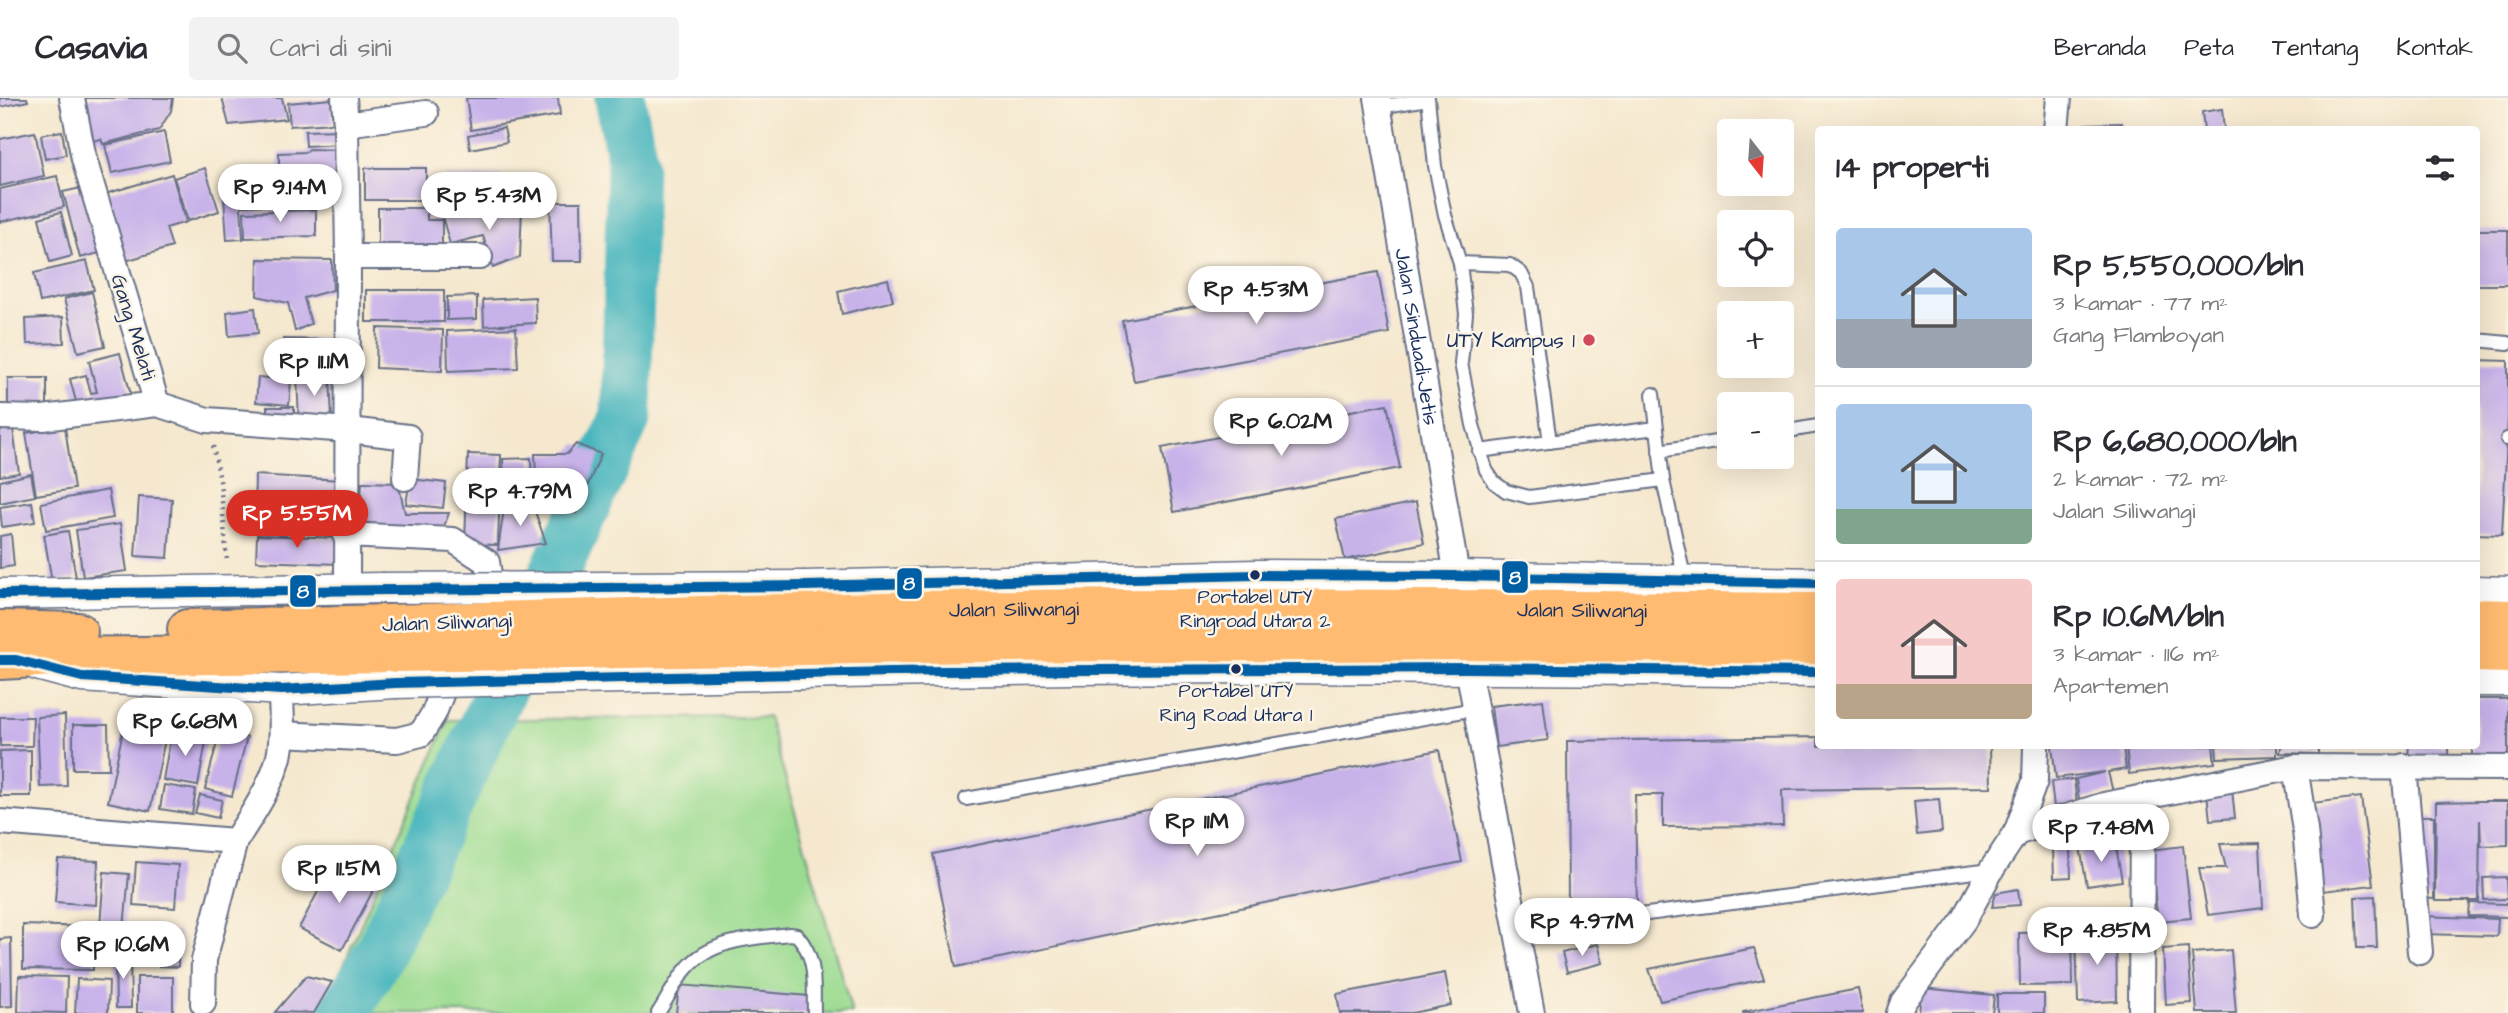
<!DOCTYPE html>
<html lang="id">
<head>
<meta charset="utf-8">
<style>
  :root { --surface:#fff; --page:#f2f2f3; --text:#2b2b33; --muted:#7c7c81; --line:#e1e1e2; --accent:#d93025 }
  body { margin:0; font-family:"Architects Daughter",sans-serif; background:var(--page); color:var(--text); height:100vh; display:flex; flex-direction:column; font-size:26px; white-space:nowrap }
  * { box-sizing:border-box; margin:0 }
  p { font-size:23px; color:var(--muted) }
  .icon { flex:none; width:38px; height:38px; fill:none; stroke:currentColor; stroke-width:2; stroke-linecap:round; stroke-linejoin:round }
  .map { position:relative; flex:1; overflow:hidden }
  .sheet { position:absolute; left:1815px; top:28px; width:665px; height:623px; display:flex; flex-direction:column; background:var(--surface); border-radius:7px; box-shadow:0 7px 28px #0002 }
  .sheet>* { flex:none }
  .needle { width:46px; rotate:163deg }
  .tools { position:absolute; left:1717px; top:21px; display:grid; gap:14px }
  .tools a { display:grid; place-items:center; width:77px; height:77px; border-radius:7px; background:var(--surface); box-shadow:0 7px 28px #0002; font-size:35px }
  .price { position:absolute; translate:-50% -60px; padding:0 16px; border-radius:24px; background:#fff; color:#222; font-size:23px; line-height:46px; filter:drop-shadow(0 2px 4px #0008) }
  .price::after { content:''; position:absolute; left:50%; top:42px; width:21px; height:16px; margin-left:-10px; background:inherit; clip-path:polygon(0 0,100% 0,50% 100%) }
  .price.selected { background:var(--accent); color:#fff }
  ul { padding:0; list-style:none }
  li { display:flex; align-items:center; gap:21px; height:175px; padding:0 21px }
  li+li { border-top:2px solid var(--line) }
  li span { display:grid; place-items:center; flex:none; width:196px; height:140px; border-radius:7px; color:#555 }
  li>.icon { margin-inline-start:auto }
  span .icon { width:84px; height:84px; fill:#fffc; stroke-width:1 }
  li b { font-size:30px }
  h2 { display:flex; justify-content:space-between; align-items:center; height:84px; padding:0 21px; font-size:30px }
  header { display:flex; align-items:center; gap:42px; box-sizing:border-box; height:98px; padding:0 35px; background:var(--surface); border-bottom:2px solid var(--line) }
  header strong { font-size:33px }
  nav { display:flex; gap:38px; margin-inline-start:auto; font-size:24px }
  .search { width:490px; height:63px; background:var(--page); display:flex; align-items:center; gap:18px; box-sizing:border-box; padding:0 24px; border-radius:7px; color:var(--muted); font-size:26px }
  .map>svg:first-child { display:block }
  .green { fill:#9bdb91; stroke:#5b8578; stroke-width:2 }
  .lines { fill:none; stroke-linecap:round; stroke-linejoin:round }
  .river { stroke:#46b5be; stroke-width:51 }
  .building { fill:#c7b2ea }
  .service-casing { stroke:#677086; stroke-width:16 }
  .minor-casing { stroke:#677086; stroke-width:28 }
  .tertiary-casing { stroke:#677086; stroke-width:33 }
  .trunk-casing { stroke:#677086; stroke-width:42 }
  .path { stroke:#677086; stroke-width:4.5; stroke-dasharray:2 5; stroke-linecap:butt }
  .service { stroke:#fff; stroke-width:12 }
  .minor { stroke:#fff; stroke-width:24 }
  .tertiary { stroke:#fff; stroke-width:30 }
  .trunk { stroke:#febb71; stroke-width:38 }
  .tertiary-bridge-casing { stroke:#677086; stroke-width:33; stroke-linecap:butt }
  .trunk-bridge-casing { stroke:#677086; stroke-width:42; stroke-linecap:butt }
  .tertiary-bridge { stroke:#fff; stroke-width:30 }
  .trunk-bridge { stroke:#febb71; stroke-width:38 }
  .bus-1-casing { stroke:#fcf5e5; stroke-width:16 }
  .bus-1 { stroke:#005ea5; stroke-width:10 }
  .poi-dot { fill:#d1495b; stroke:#fcf5e5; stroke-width:2.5 }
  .bus-dot { fill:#1b2f5e; stroke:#fcf5e5; stroke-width:2.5 }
  .labels { text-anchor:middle; stroke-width:5; stroke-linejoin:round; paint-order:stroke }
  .bus-label { font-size:19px; fill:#1b2f5e; stroke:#fcf5e5 }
  .street-label { font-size:21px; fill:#1b2f5e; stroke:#fcf5e5 }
  .poi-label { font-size:21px; fill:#1b2f5e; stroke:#fcf5e5; text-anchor:end }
  .line-badge { stroke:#fcf5e5; stroke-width:2.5 }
  .badge-label { font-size:19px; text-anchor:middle; font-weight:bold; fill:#fff }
</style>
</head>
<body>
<header>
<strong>Casavia</strong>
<div class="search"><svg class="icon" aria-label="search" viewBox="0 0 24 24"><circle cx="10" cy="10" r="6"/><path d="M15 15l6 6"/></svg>Cari di sini</div>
<nav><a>Beranda</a><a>Peta</a><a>Tentang</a><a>Kontak</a></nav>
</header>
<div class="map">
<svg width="2508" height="915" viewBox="0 0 2508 915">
  <rect width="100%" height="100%" fill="#fcf5e5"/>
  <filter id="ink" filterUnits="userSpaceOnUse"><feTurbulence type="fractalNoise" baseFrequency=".0143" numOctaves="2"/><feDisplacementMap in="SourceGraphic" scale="14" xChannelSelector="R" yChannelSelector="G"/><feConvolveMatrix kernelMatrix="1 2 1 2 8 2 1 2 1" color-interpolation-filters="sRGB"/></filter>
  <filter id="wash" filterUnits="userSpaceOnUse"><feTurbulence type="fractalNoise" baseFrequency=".00686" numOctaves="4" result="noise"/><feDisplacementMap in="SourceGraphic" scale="28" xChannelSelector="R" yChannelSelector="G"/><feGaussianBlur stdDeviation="1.57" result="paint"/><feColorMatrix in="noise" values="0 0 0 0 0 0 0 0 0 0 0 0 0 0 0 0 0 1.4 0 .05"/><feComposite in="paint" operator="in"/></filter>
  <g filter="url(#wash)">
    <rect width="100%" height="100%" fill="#f5e8cf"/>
    <polygon class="green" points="768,619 852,915 323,915 448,622"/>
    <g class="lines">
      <polyline class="river" points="344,915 380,854 626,319 632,62 620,0"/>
    </g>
    <g id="blocks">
      <g class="building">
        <polygon points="0,0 27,0 28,3 0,9"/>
        <polygon points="78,0 173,0 171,13 159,32 103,46 101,41 88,44"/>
        <polygon points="222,0 282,0 287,21 229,27"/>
        <polygon points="466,0 558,0 560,17 471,32"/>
        <polygon points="331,1 333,25 290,28 288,5"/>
        <polygon points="2222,11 2224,32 2204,32 2202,14"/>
        <polygon points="2121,25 2121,32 2085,32 2085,26"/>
        <polygon points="504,30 507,44 470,51 468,37"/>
        <polygon points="340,32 341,46 306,48 305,33"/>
        <polygon points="62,33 66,57 45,61 41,37"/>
        <polygon points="35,34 44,78 0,88 0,41"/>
        <polygon points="164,34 170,63 112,75 105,47"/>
        <polygon points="309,51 342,52 339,104 279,105 279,55 307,54"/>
        <polygon points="205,70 219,113 188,123 174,80"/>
        <rect x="365" y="70" width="61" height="32"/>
        <polygon points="172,76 186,124 166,130 172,149 125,163 105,96"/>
        <polygon points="503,77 504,111 448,113 447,79"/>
        <polygon points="57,78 64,109 0,124 0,91"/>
        <polygon points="90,88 107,153 80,160 63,94"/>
        <polygon points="275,96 275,107 241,108 243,141 227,142 224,99"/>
        <polygon points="550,104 581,104 582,163 552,163"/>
        <polygon points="522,109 520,159 493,170 483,138 450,146 442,118"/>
        <polygon points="378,110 427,110 427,122 442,122 442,154 378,155"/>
        <polygon points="316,112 316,138 245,140 244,114"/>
        <polygon points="61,114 72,158 50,164 39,120"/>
        <rect x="2476" y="132" width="32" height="55"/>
        <polygon points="258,161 332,162 333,192 304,200 311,226 295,233 288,205 257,198"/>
        <polygon points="87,163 94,192 40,204 34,175"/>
        <polygon points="1378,174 1389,235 1134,283 1122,222"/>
        <polygon points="888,181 893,203 842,216 838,193"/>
        <rect x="366" y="192" width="78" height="32"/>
        <polygon points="92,194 105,248 78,254 64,201"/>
        <polygon points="477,198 477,221 447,222 447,199"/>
        <polygon points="535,199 536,225 484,228 483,202"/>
        <polygon points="255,210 258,235 229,238 227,214"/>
        <polygon points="63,219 64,245 27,246 26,221"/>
        <polygon points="377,230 443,232 442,273 376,270"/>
        <polygon points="516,230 518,270 448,273 447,233"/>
        <polygon points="283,241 333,242 333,268 283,268"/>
        <polygon points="120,255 131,297 78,311 70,281 86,277 91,295 97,294 89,263"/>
        <polygon points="2476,262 2508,263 2508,320 2502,437 2476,436"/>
        <polygon points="330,277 332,322 299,323 297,278"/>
        <polygon points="258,279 291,282 289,307 256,304"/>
        <polygon points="8,280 47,280 47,315 8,316"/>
        <polygon points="1387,306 1400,370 1174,414 1162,350"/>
        <polygon points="267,309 294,309 294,325 267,324"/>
        <polygon points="12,323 19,375 0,378 0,325"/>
        <polygon points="65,329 74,391 36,397 26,335"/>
        <polygon points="576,346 601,356 576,415 557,407 569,378 536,379 535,356 567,356"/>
        <polygon points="468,356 501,357 498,447 465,446"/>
        <polygon points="531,360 532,386 504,387 503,361"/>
        <polygon points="31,376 35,398 0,405 0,383"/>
        <polygon points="255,377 341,382 337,423 254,423"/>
        <polygon points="410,381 446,385 443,410 406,406"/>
        <polygon points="362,384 398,385 405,415 449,415 443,431 364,437 360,415"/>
        <polygon points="108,392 113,420 46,432 41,405"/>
        <polygon points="139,399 172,401 168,460 135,458"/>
        <polygon points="32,404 35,424 2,429 0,409"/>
        <polygon points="1416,404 1424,445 1345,462 1336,421"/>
        <polygon points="532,405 546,445 498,452 504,410"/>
        <polygon points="120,426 127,473 83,479 76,432"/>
        <polygon points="68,433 76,480 52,484 44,437"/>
        <polygon points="11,436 14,468 0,470 0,438"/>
        <polygon points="257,437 339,440 338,466 256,463"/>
        <polygon points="2476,601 2508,601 2508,664 2472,663 2472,648 2476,648"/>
        <polygon points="1543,602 1548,642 1496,649 1491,608"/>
        <polygon points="65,617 67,688 40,689 37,619"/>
        <polygon points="0,619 33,619 32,648 0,648"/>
        <polygon points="125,623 167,632 150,713 108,704"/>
        <polygon points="73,627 108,627 109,671 73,671"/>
        <polygon points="172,631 207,638 198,688 163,682"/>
        <polygon points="220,633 247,639 232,698 205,691"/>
        <polygon points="1818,639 1818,648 1990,648 1991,689 1782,692 1783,728 1663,729 1663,697 1635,697 1637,809 1568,810 1567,643"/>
        <polygon points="2052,648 2123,648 2126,671 2108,674 2113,694 2079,701 2076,681 2105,674 2056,680"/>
        <polygon points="2126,648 2213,648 2215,665 2129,676"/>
        <polygon points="2216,648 2277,648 2277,658 2217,660"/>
        <polygon points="2281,648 2318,648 2318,656 2280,655"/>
        <polygon points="2409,648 2448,648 2448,659 2408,658"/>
        <polygon points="31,652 31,698 0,698 0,653"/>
        <polygon points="1439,652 1462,764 956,869 933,756"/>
        <polygon points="2074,681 2077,706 2054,709 2051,684"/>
        <polygon points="164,687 196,692 192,716 160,711"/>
        <polygon points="2232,692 2235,720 2210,722 2207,695"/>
        <polygon points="200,697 222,702 218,720 195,715"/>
        <polygon points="2361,699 2373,787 2323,793 2312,705"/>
        <polygon points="1939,701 1942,734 1917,737 1914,703"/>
        <polygon points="2480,703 2508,703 2508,747 2481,748 2480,722 2479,803 2435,803 2436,704"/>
        <polygon points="2105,716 2107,736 2050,744 2047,723"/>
        <polygon points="2418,718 2434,718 2434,801 2420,800"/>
        <polygon points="2115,743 2122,783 2087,788 2080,749"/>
        <polygon points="2260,745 2263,810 2208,817 2199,770 2226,770 2220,746"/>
        <polygon points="2183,748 2191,820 2158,823 2150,752"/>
        <polygon points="2053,751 2070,751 2071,779 2054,780"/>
        <polygon points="58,761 98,763 96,807 55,804"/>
        <polygon points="335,761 378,783 342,852 299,830"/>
        <polygon points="136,764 178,767 175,810 133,807"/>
        <polygon points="104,774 129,776 124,830 100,828"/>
        <polygon points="2506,779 2507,801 2484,802 2483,780"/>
        <polygon points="2018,791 2020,807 1992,809 1996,795"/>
        <polygon points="2375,798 2377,850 2357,850 2355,799"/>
        <polygon points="2470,805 2508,806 2508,819 2469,818"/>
        <polygon points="2423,818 2498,821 2497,838 2423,836"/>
        <polygon points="23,827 94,829 93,872 23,871"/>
        <polygon points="2116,833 2117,903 2078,905 2076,834"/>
        <polygon points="160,834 179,835 178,869 159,868"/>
        <polygon points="2072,834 2073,887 2020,888 2019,835"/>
        <polygon points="11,840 12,908 0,909 0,841"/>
        <polygon points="1598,846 1603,865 1567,874 1562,855"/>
        <polygon points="2188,849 2192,905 2166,907 2163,851"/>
        <polygon points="1754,850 1764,881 1660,903 1649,871"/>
        <polygon points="2231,852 2236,915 2197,915 2192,855"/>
        <polygon points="115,856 130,856 131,910 116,910"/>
        <polygon points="1445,875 1451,907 1412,915 1340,915 1337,896"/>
        <polygon points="19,878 67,879 66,915 18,914"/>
        <polygon points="306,878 332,884 314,915 275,914"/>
        <rect x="137" y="879" width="36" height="36"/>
        <polygon points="77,881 109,883 108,915 75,915"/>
        <polygon points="679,887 809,898 808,915 676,915"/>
        <polygon points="1922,890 1994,897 1992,915 1919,915"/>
        <polygon points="1858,891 1863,915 1743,915 1743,914"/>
        <rect x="1997" y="896" width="47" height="19"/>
      </g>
    </g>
  </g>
  <g filter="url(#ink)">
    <use href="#blocks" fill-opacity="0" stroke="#677086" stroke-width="2"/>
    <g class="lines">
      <defs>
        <g id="service">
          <polyline points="1428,0 1435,68 1445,117 1460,165 1466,216 1461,265 1473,327 1486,372 1494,384 1506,393 1529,399 1663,382 1685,483"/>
          <polyline points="1379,9 1428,1"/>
          <polyline points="1460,165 1510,167 1521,175 1528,189 1550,344"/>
          <polyline points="2476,242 2508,245"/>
          <polyline points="1653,296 1663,382"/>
          <polyline points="1782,334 1818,328"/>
          <polyline points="2507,341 2508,341"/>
          <polyline points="1479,353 1656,330"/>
          <polyline points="1659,353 1729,342"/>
          <polyline points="966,701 1475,611"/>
          <polyline points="1616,820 1990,772"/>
          <path d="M658,915c10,-15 18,-33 30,-46 24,-28 68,-29 102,-33l7,1c21,25 16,47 17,78"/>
        </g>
        <g id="minor">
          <polyline points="344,0 346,26 348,159 347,491"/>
          <path id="s1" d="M1377,0l80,478"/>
          <polyline points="346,26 426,15"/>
          <polyline points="2056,32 2059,0"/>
          <polyline points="348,159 480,159"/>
          <polyline points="157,306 207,322 349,332 408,339 405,380"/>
          <polyline points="0,319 43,320 157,306 84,61 72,0"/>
          <polyline points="345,437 453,442 487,464 489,476 477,505"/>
          <polyline points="1468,570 1532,915"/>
          <polyline points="282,636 397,642 421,636 434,615 452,568"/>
          <polyline points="2404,668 2420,854"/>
          <polyline points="2295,669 2305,732 2313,817"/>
          <path d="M0,724l235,19c17,-26 36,-54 44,-84 5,-22 2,-45 2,-67"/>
          <polyline points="2016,735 2104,707 2295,669 2508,670"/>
          <polyline points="203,905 204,862 235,743"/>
          <polyline points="1899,915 1903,904 1964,822 1992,771 2016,735 2035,683 2036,648"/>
          <polyline points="2141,915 2142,699"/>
        </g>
        <g id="tertiary">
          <polyline points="805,488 1256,477 1457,478 1818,485"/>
          <polyline points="2476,493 2508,494"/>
          <polyline points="0,496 382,490"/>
          <polyline points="37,567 82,579 281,592 395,585"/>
          <path d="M800,576c339,-9 679,-6 1018,-2"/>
          <polyline points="2476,583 2508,583"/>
        </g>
        <g id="trunk">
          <path id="s2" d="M808,514c337,-7 673,-3 1010,0"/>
          <polyline points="2476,520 2508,521"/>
          <polyline points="187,531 388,526"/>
          <polyline points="0,532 78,534"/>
          <path d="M807,548c337,-8 674,-2 1011,2"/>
          <polyline points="2476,555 2508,556"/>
          <polyline points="0,562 55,559 396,555"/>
        </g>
      </defs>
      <use href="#service" class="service-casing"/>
      <use href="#minor" class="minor-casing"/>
      <use href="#tertiary" class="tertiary-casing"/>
      <use href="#trunk" class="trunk-casing"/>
      <polyline class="path" points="213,348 220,382 227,463"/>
      <use href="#service" class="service"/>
      <use href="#minor" class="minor"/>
      <use href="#tertiary" class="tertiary"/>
      <use href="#trunk" class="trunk"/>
      <defs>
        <g id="tertiary-bridge">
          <polyline points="382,490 805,488"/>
          <polyline points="395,585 800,576"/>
        </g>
        <g id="trunk-bridge">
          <polyline points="388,526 808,514"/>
          <polyline points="396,555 807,548"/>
        </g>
      </defs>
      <use href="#tertiary-bridge" class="tertiary-bridge-casing"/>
      <use href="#trunk-bridge" class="trunk-bridge-casing"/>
      <use href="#tertiary-bridge" class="tertiary-bridge"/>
      <use href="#trunk-bridge" class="trunk-bridge"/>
      <defs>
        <g id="bus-1">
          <polyline points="0,496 805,488 1256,477 1457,478 1818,485"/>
          <polyline points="0,562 16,562 82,579 281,592 395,585 941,573 1468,570 1818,574"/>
        </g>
      </defs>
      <use href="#bus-1" class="bus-1-casing"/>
      <use href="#bus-1" class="bus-1"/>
    </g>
  </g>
  <circle class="poi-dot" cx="1589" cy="242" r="7"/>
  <g class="bus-dot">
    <circle cx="1255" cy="477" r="6"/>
    <circle cx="1236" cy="571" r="6"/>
  </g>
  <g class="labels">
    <g class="bus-label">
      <text x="1255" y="505">Portabel UTY<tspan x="1255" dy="24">Ringroad Utara 2</tspan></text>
      <text x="1236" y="599">Portabel UTY<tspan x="1236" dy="24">Ring Road Utara 1</tspan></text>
    </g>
    <g class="street-label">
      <text transform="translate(134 229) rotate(73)" y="7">Gang Melati</text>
      <text dy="7" stroke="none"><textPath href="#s1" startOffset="242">Jalan Sinduadi-Jetis</textPath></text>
      <text dy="7" stroke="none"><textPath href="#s2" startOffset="206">Jalan Siliwangi</textPath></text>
      <text dy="7" stroke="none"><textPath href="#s2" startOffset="774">Jalan Siliwangi</textPath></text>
      <text transform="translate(447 524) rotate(-2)" y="7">Jalan Siliwangi</text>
    </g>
    <g class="poi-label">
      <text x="1575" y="249">UTY Kampus 1</text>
    </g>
  </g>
  <g class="line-badge">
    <rect x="1501" y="462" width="28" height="34" rx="7" fill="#005ea5"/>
    <rect x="896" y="469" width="27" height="33" rx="7" fill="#005ea5"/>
    <rect x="289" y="476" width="28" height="34" rx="7" fill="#005ea5"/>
  </g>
  <g class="badge-label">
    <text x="1515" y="486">8</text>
    <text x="909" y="492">8</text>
    <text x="303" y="500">8</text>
  </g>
</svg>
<div class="tools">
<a><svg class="needle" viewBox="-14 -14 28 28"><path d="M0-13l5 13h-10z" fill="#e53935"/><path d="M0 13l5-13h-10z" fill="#7c7c81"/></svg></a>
<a><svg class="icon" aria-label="locate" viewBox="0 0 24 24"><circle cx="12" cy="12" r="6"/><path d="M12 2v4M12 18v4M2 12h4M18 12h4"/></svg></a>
<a>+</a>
<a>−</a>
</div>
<b class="price" style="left:280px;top:126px">Rp 9.14M</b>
<b class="price" style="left:489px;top:134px">Rp 5.43M</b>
<b class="price" style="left:1256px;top:228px">Rp 4.53M</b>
<b class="price" style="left:314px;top:300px">Rp 11.1M</b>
<b class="price" style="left:1281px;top:360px">Rp 6.02M</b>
<b class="price" style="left:520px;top:430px">Rp 4.79M</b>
<b class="price selected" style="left:297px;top:452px">Rp 5.55M</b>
<b class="price" style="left:185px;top:660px">Rp 6.68M</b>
<b class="price" style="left:1197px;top:760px">Rp 11M</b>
<b class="price" style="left:2101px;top:766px">Rp 7.48M</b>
<b class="price" style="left:339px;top:807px">Rp 11.5M</b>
<b class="price" style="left:1582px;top:860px">Rp 4.97M</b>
<b class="price" style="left:2097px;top:869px">Rp 4.85M</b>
<b class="price" style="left:123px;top:883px">Rp 10.6M</b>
<section class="sheet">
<h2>14 properti<svg class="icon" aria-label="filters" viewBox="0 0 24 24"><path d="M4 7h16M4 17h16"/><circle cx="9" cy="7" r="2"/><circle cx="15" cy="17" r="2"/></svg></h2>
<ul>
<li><span style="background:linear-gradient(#a9c7e8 65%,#9aa5b1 0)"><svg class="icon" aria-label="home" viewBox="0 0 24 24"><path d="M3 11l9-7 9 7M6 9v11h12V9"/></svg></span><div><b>Rp 5,550,000/bln</b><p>3 kamar · 77 m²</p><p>Gang Flamboyan</p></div></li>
<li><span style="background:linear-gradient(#a9c7e8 75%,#7fa58c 0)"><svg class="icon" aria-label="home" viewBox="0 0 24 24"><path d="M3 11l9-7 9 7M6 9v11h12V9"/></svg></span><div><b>Rp 6,680,000/bln</b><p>2 kamar · 72 m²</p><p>Jalan Siliwangi</p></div></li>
<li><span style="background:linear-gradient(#f6c9c9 75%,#b9a48a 0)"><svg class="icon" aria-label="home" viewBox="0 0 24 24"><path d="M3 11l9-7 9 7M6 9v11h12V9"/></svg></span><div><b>Rp 10.6M/bln</b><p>3 kamar · 116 m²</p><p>Apartemen</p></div></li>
</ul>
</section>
</div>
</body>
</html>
